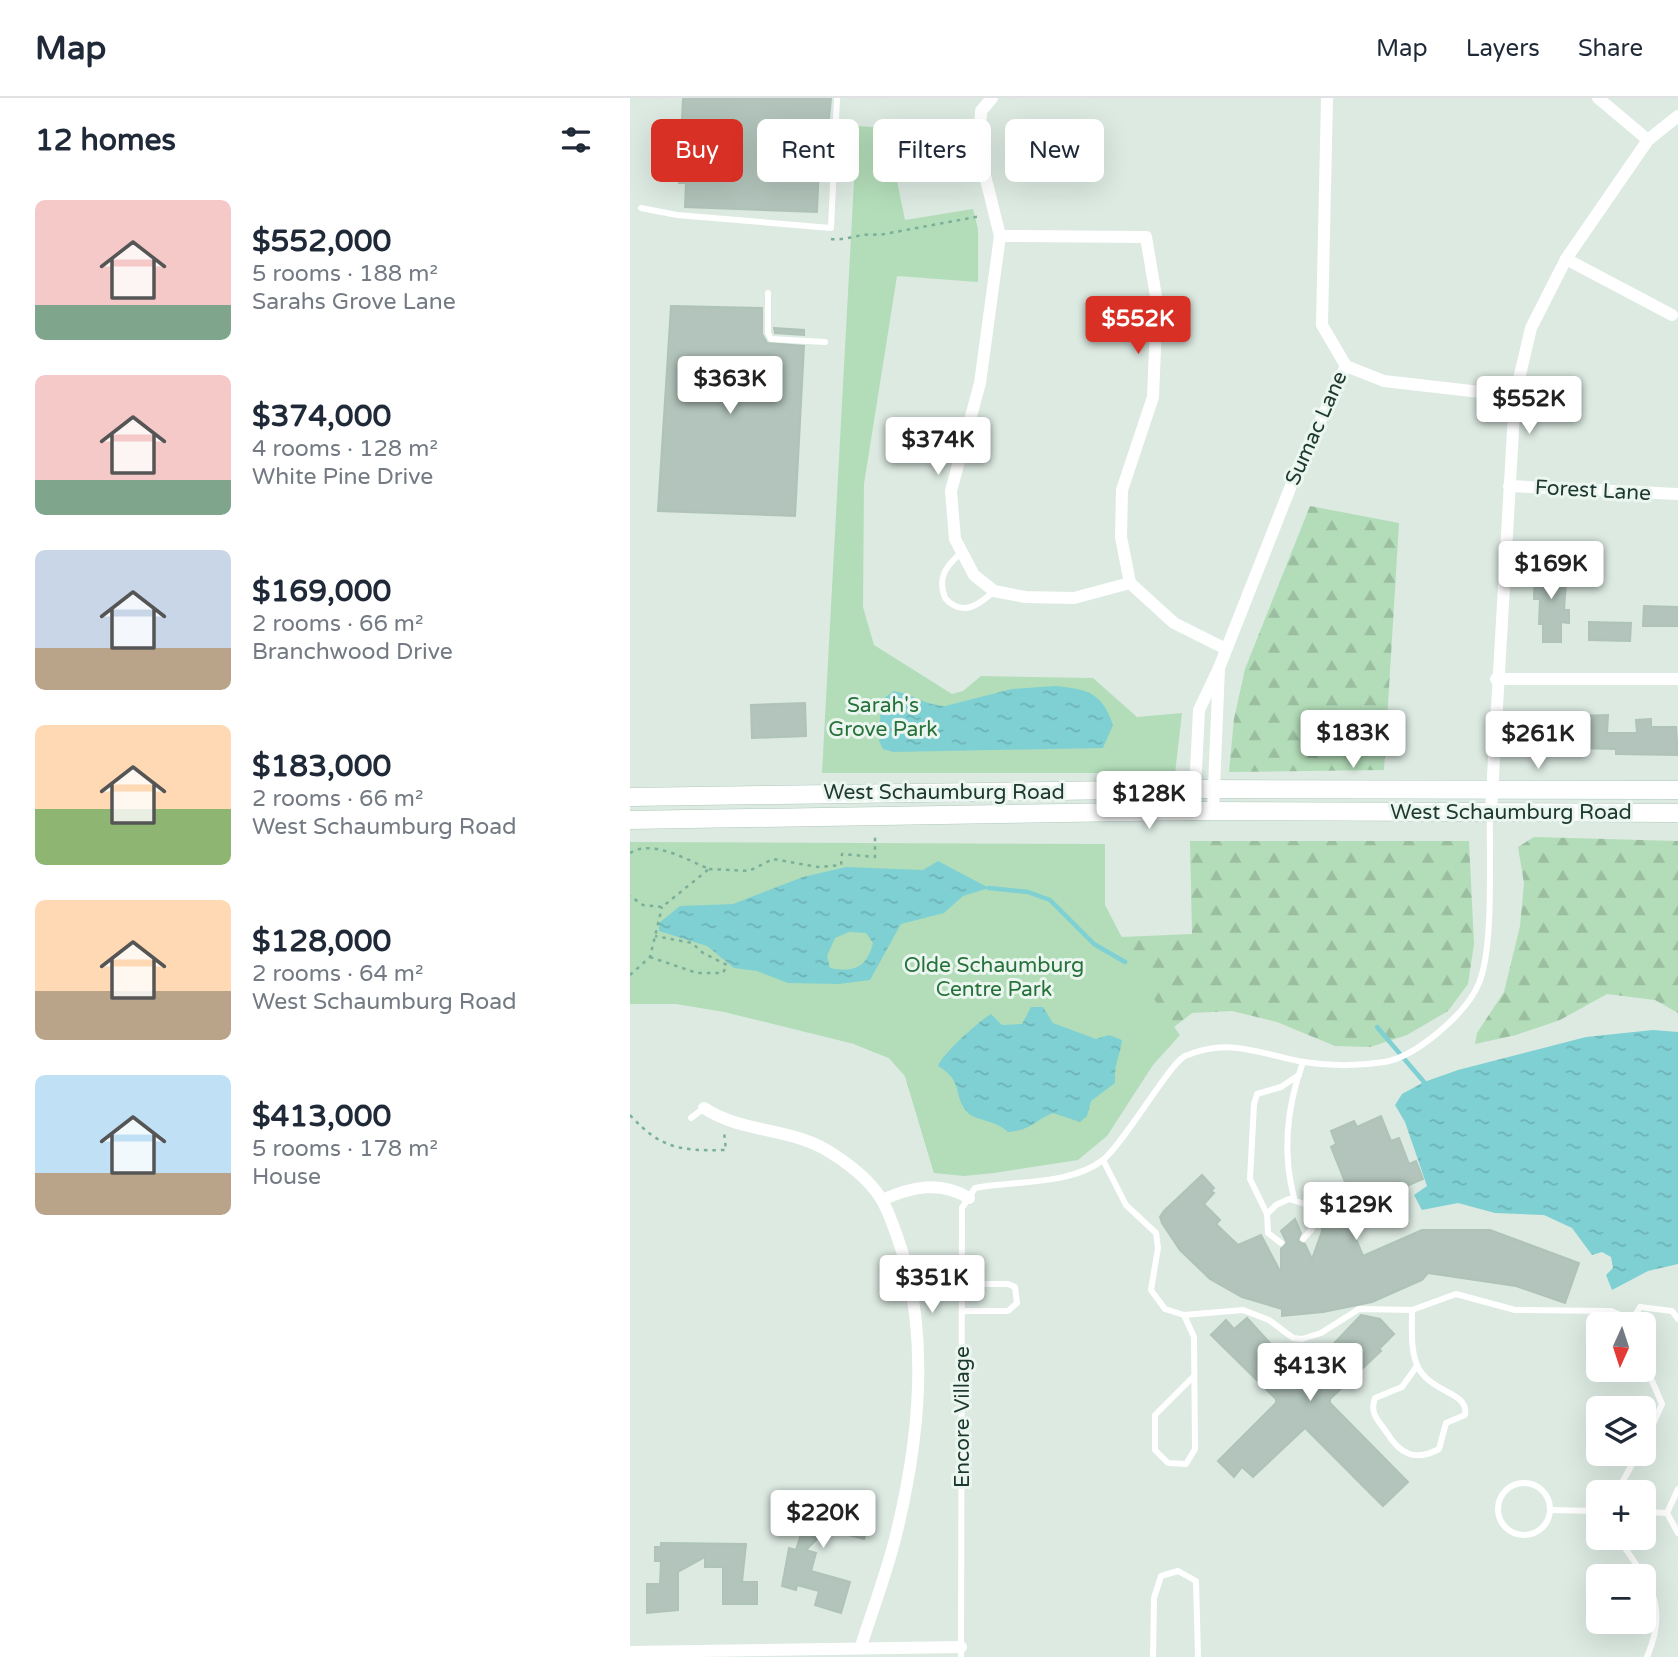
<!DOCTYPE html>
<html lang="en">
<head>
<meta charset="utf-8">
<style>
  :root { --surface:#fff; --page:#f6f6f7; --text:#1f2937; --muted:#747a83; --line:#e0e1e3; --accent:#d93025 }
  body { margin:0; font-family:"Varela Round",sans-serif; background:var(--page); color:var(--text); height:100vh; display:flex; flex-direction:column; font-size:26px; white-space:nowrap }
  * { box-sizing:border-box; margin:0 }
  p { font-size:23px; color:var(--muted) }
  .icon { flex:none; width:38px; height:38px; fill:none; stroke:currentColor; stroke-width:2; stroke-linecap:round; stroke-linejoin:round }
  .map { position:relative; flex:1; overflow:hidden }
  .side { display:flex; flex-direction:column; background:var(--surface); width:630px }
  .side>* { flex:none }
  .guide { position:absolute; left:21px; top:21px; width:665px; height:63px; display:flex; gap:14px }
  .needle { width:46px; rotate:183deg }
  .controls { position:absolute; left:956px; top:1214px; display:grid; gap:14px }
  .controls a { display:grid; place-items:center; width:70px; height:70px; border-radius:10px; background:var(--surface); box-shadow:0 7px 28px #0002; font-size:35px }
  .price { position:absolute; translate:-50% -60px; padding:0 16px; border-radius:7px; background:#fff; color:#222; font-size:23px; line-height:46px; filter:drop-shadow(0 2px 4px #0008) }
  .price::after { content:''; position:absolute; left:50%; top:42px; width:21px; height:16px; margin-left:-10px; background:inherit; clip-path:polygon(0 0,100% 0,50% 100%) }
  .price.on { background:var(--accent); color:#fff }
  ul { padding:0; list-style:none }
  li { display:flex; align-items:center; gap:21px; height:175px; padding:0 35px }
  li span { display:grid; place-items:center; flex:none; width:196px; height:140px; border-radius:10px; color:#555 }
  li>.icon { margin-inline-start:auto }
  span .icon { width:84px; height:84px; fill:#fffc; stroke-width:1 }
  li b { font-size:30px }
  h2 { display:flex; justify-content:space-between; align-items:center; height:84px; padding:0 35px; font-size:30px }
  .chip { padding:0 24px; border-radius:10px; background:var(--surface); box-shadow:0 7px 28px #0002; font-size:24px; line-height:63px }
  .chip.on { background:var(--accent); color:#fff }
  header { display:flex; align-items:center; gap:42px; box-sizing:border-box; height:98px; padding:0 35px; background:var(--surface); border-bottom:2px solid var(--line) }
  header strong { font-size:33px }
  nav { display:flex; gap:38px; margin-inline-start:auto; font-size:24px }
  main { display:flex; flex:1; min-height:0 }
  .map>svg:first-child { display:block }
  .forest { fill:url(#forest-firs) }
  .park { fill:#b3ddb9 }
  .water { fill:url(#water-ripples); fill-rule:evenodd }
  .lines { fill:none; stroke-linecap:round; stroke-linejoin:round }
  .stream { stroke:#7fd0d3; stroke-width:4.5 }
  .building { fill:#b2c4bb; stroke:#afc3b8; stroke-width:2 }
  .secondary-casing { stroke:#afcabd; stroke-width:19 }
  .path { stroke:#7aaf99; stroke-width:2.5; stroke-dasharray:3.5 5; stroke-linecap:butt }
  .lane { stroke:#fff; stroke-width:6 }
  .street { stroke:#fff; stroke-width:12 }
  .secondary { stroke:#fff; stroke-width:18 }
  .labels { text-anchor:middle; stroke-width:6; stroke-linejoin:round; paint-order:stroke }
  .street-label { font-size:21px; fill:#1d392f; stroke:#ecf6f0 }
  .park-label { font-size:21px; fill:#26723a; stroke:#ecf6f0 }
</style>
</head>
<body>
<header>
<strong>Map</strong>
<nav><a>Map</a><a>Layers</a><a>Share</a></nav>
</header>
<main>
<section class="side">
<h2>12 homes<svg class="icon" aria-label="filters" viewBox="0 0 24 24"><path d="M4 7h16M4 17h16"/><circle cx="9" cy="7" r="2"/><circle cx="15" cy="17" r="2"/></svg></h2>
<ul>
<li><span style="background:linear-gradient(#f6c9c9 75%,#7fa58c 0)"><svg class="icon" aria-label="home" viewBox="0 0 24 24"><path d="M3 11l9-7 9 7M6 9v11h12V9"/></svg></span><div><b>$552,000</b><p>5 rooms · 188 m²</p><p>Sarahs Grove Lane</p></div></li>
<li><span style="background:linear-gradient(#f6c9c9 75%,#7fa58c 0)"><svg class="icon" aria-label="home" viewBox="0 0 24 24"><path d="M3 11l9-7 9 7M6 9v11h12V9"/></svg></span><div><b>$374,000</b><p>4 rooms · 128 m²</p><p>White Pine Drive</p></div></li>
<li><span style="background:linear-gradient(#c9d6e8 70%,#b9a48a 0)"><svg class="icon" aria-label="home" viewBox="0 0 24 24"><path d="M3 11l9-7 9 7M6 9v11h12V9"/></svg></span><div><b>$169,000</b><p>2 rooms · 66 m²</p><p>Branchwood Drive</p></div></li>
<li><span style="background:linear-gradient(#ffd9b3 60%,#8fb573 0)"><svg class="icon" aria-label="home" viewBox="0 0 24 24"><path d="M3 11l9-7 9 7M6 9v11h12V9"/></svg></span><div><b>$183,000</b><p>2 rooms · 66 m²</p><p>West Schaumburg Road</p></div></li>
<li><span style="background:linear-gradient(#ffd9b3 65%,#b9a48a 0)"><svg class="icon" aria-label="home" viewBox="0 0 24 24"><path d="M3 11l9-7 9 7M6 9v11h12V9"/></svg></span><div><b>$128,000</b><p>2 rooms · 64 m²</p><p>West Schaumburg Road</p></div></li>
<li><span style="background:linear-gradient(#bfe0f5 70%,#b9a48a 0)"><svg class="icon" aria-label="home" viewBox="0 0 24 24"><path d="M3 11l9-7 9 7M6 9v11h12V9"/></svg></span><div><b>$413,000</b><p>5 rooms · 178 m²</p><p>House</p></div></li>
</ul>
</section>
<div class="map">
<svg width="1048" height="1559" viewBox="0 0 1048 1559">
  <defs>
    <pattern id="forest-firs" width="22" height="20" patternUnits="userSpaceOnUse" patternTransform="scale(1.75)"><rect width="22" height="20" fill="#b3ddb9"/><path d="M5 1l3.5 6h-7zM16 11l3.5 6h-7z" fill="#9abe9f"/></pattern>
    <pattern id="water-ripples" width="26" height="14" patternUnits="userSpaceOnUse" patternTransform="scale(1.75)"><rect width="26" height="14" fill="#7fd0d3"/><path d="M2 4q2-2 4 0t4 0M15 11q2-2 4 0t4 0" fill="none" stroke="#6db3b5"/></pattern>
  </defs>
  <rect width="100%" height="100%" fill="#dceae2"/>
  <g class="forest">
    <polygon points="680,408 769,425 754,672 599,674 604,621 615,571"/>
    <polygon points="904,739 1048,743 1048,915 1025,902 977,896 930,922 886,937 845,946 847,935 874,894 890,828 894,785 888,749"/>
    <polygon points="560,743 839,743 844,846 838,886 818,913 777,937 740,949 705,948 647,924 602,913 562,915 365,1069 304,1075 275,978 259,960 224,946 468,840 562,836"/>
  </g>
  <g class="park">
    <polygon points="227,28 256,30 275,122 343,111 348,131 348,184 267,178 234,386 233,509 244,547 322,596 333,593 351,578 463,580 507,619 552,615 545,675 192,675"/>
    <polygon points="0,744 475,746 475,807 524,901 550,937 523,967 477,1038 448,1062 364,1075 334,1078 304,1075 275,978 259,960 224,946 94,914 46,906 0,906"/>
  </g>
  <g class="water">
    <path d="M425,588c32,3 47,6 58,39l-10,23 -210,4 -10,-3 -4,-8 2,-41 13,-9c18,3 33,15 51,15l67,-17z"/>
    <path d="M308,763l51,27 -26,8 -19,17 -43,11 -31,56 -31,4 -51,-1 -31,-12 -23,-3 -27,-22 -48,-15v-8l21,-17 53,-2 70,-27 43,-10 77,3zM219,834l17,1 7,10c-6,24 -19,30 -43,25l-3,-12 8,-18z"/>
    <path d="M401,909h12l10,16 43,16 13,-4 13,5c-2,17 -8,23 -7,43l-24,18 -4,15 -7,6 -27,-9c-22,9 -18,16 -45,19 -14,-13 -32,-11 -40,-19 -16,-17 -3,-31 -30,-47 4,-12 41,-45 53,-52l11,11 20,-1z"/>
    <polygon points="1023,932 1048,934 1048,1166 1018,1173 982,1192 976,1177 983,1170 981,1159 972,1154 962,1157 942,1130 914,1117 865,1115 828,1105 792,1112 784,1097 797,1088 775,1024 765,1007 772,996 794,984 828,972 956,939"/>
  </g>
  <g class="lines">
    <g class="stream">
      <polyline points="359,790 398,794 420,802 464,846 495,864"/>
      <polyline points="747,929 794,984"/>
    </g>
  </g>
  <g class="building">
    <polygon points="53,0 201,0 197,40 190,40 187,114 55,109 56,85 49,85"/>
    <polygon points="41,208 132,210 132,236 137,245 174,248 165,418 28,413"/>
    <polygon points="144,230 174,232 174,237 145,235"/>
    <polygon points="905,468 937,470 934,512 939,512 939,525 931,524 931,544 913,544 913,526 909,526 910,501 904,501"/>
    <polygon points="1014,508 1048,509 1048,528 1013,528"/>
    <polygon points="959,524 1001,525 1000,543 959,542"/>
    <polygon points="175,605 176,638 122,640 121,607"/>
    <polygon points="978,617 977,635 1007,635 1006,622 1021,621 1021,629 1046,629 1048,657 986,656 986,651 944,650 945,618"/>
    <polygon points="751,1018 761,1043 769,1040 779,1066 786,1063 793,1081 765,1093 768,1099 739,1111 741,1117 720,1126 733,1158 792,1132 860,1132 949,1165 935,1205 886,1188 798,1175 792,1182 742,1204 693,1214 652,1218 652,1211 612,1199 580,1181 550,1152 532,1125 530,1119 534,1113 572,1077 584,1090 581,1093 584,1095 574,1106 590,1122 586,1126 608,1147 631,1137 651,1175 651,1151 657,1145 651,1133 665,1121 671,1135 668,1143 675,1146 682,1161 692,1133 691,1112 698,1108 696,1104 715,1084 701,1049 706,1046 701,1033 724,1023 727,1029"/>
    <polygon points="731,1217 750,1221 764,1236 749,1251 751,1253 700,1301 700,1305 778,1384 753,1408 675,1330 623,1379 612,1369 604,1379 588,1363 646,1305 646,1301 581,1237 596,1222 604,1231 617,1220 651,1257 675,1276"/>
    <polygon points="187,1400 195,1402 193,1409 216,1416 219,1402 243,1409 234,1441 197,1431 176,1452 186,1455 181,1473 220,1484 211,1515 185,1507 189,1493 167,1487 166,1492 152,1488 159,1450 166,1452 172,1433 163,1424"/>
    <polygon points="31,1445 116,1446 112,1484 127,1484 127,1506 93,1506 93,1469 75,1469 75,1459 48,1474 48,1512 17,1515 17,1486 30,1486 31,1463 25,1463 25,1449 31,1449"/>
  </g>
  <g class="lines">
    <defs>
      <g id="secondary">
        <polyline points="0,699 563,691 1048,692"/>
        <polyline points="0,722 564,713 1048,715"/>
      </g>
    </defs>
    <use href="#secondary" class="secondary-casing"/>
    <g class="path">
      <path d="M201,141c17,2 30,-7 48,-4l102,-19"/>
      <path d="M0,755c22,-14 58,7 79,16l-47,38 -19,-2 -13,-9"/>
      <polyline points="79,771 119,773 143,761 188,769 211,767 212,756 245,759 245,735"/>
      <polyline points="20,859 67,875 93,875 97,867 73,855 62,845 25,838"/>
      <polyline points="0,877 20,859 32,809"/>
      <path d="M0,1017c31,34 50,36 96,35l-2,-18"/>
    </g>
    <g class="lane">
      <polyline points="11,110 47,117 201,130 207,0"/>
      <polyline points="138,195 138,235 141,241 195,244"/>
      <path d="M332,454c-16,14 -25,25 -17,46 17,19 33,8 49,-7"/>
      <polyline points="61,1020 74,1010"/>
      <polyline points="473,1062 496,1107 526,1135 528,1150 521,1192 535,1211 554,1217 564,1239 565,1351 556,1366 538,1365 525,1352 525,1317 563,1279"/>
      <path d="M664,1100c-12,-46 -7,-92 9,-136"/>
      <polyline points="637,1116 620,1081 624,1006 627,996 651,989 669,977"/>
      <polyline points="651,1145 638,1135 637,1116 646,1107 659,1101 675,1106 682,1117 682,1131 673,1141"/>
      <polyline points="332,1213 378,1213 387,1205 385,1189 378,1186 332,1186"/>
      <polyline points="554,1217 613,1212 639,1222 663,1240 672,1241 691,1235 729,1211 782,1212"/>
      <polyline points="999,1227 1010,1209 1042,1213 1048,1221"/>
      <polyline points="1013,1262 1032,1306 1013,1348"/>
      <path d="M787,1268l-15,21 -27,11c-6,16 4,23 12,35 13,21 28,29 52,16l7,-26 19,-8c4,-23 -31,-21 -46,-46 -9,-16 -7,-40 -7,-59l44,-16 59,16 96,1 21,9"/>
      <circle cx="894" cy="1411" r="26"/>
      <polyline points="1048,1391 1037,1415 1048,1435"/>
      <polyline points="986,1395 1008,1356"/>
      <polyline points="920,1412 968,1413"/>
      <polyline points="1013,1414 1037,1415"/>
      <path d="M988,1440c30,44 52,65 29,119"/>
      <path d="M331,1559l1,-449 13,-20c40,-8 94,-2 128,-28 21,-17 67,-97 82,-104 46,-19 74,-2 119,6 25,4 55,4 80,0 32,-5 83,-49 95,-79 15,-36 10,-128 11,-170"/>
      <polyline points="523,1559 524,1500 531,1478 548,1473 566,1483 568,1559"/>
    </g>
    <g class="street">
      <polyline points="362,0 351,13 349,53 370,138 350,285 321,393 325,441 344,477 364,493 395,499 444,500 500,485 544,525 596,551"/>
      <polyline points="968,0 1018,42"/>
      <polyline points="370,138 516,139 527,204 523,299 492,392 491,439 500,485"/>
      <polyline points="936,161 1042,217"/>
      <polyline points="716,268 754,283 885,298"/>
      <polyline points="879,388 1048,396"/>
      <polyline points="866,581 1048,581"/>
      <polyline points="564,713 569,612 589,570 668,370 716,268 692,227 697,0"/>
      <polyline points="583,713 589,570"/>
      <polyline points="861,713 885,298 901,230 936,161 1018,42 1048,18"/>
      <path d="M74,1010c39,26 90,19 129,46 17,11 36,26 47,43 8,12 12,26 17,39 34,95 23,202 -1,299 -9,37 -23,74 -35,111"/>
      <path d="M252,1102c29,-13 58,-20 87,-2"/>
      <polyline points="0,1554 331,1549"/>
    </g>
    <use href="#secondary" class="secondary"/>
  </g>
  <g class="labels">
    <g class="street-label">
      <text transform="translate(686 330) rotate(-66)" y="7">Sumac Lane</text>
      <text transform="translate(963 392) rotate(3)" y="7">Forest Lane</text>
      <text x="314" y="701">West Schaumburg Road</text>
      <text x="881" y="721">West Schaumburg Road</text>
      <text transform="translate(332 1319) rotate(-90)" y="7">Encore Village</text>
    </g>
    <g class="park-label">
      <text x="253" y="614">Sarah's<tspan x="253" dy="24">Grove Park</tspan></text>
      <text x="364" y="874">Olde Schaumburg<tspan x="364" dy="24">Centre Park</tspan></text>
    </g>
  </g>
</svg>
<div class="controls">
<a><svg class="needle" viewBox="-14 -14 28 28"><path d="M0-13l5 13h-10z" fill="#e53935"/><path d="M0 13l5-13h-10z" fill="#747a83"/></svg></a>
<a><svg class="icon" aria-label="layers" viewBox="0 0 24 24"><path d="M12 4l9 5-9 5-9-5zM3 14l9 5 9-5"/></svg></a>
<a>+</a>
<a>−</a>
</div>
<b class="price on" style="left:508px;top:258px">$552K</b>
<b class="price" style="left:100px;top:318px">$363K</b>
<b class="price" style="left:899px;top:338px">$552K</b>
<b class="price" style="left:308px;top:379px">$374K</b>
<b class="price" style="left:921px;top:503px">$169K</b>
<b class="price" style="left:723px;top:672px">$183K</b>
<b class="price" style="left:908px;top:673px">$261K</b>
<b class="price" style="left:519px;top:733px">$128K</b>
<b class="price" style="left:726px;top:1144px">$129K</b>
<b class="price" style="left:302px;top:1217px">$351K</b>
<b class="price" style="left:680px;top:1305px">$413K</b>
<b class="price" style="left:193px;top:1452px">$220K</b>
<div class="guide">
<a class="chip on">Buy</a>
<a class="chip">Rent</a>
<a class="chip">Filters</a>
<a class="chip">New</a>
</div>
</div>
</main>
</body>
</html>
